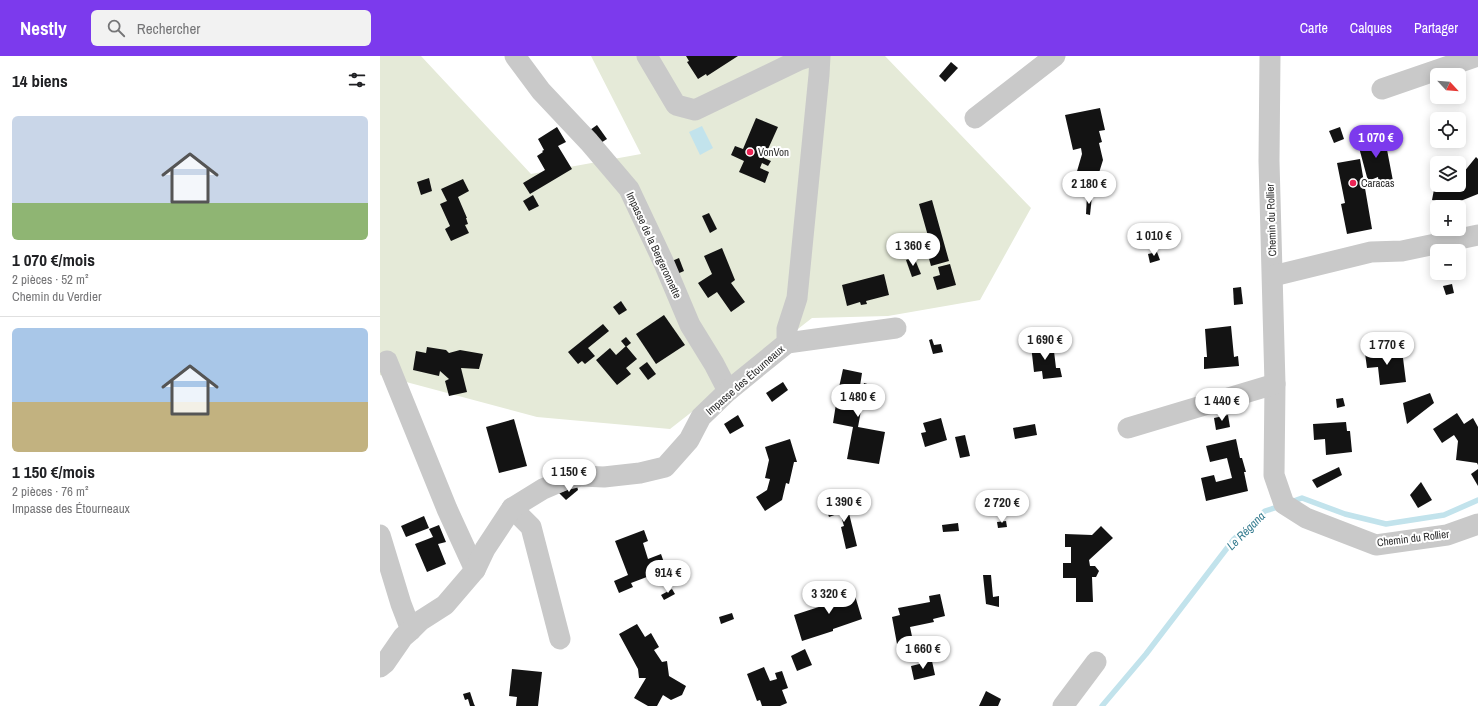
<!DOCTYPE html>
<html lang="fr">
<head>
<meta charset="utf-8">
<style>
  :root { --surface:#fff; --page:#f2f2f2; --text:#202124; --muted:#757577; --line:#e0e0e0; --accent:#7c3aed }
  body { margin:0; font-family:"Archivo Narrow",sans-serif; background:var(--page); color:var(--text); height:100vh; display:flex; flex-direction:column; font-size:15px; white-space:nowrap }
  * { box-sizing:border-box; margin:0 }
  p { font-size:13px; color:var(--muted) }
  .icon { flex:none; width:22px; height:22px; fill:none; stroke:currentColor; stroke-width:2; stroke-linecap:round; stroke-linejoin:round }
  .map { position:relative; flex:1; overflow:hidden }
  .side { display:flex; flex-direction:column; background:var(--surface); width:380px }
  .side>* { flex:none }
  .needle { width:26px; rotate:116deg }
  .fabs { position:absolute; left:1050px; top:12px; display:grid; gap:8px }
  .fabs a { display:grid; place-items:center; width:36px; height:36px; border-radius:6px; background:var(--surface); box-shadow:0 2px 10px #0003; font-size:20px }
  .price { position:absolute; translate:-50% -34px; padding:0 9px; border-radius:14px; background:#fff; color:#222; font-size:13px; line-height:26px; filter:drop-shadow(0 1px 2px #0008) }
  .price::after { content:''; position:absolute; left:50%; top:24px; width:12px; height:9px; margin-left:-6px; background:inherit; clip-path:polygon(0 0,100% 0,50% 100%) }
  .price.on { background:var(--accent); color:#fff }
  ul { padding:0; list-style:none }
  li { display:grid; align-content:center; gap:8px; height:212px; padding:0 12px }
  li+li { border-top:1px solid var(--line) }
  li span { display:grid; place-items:center; height:124px; border-radius:6px; color:#555 }
  li>.icon { margin-inline-start:auto }
  span .icon { width:72px; height:72px; fill:#fffc; stroke-width:1 }
  li b { font-size:17px }
  h2 { display:flex; justify-content:space-between; align-items:center; height:48px; padding:0 12px; font-size:17px }
  header { display:flex; align-items:center; gap:24px; box-sizing:border-box; height:56px; padding:0 20px; background:var(--accent); color:#fff }
  header strong { font-size:19px }
  nav { display:flex; gap:22px; margin-inline-start:auto; font-size:14px }
  .search { width:280px; height:36px; background:var(--page); display:flex; align-items:center; gap:10px; box-sizing:border-box; padding:0 14px; border-radius:6px; color:var(--muted); font-size:15px }
  main { display:flex; flex:1; min-height:0 }
  .map>svg:first-child { display:block }
  .green { fill:#e5ead8 }
  .water { fill:#c2e3ec }
  .lines { fill:none; stroke-linecap:round; stroke-linejoin:round }
  .stream { stroke:#c2e3ec; stroke-width:5.5 }
  .building { fill:#131313 }
  .minor { stroke:#c9c9c9; stroke-width:21 }
  .poi-dot { fill:#ec2455; stroke:#fff; stroke-width:1.5 }
  .labels { text-anchor:middle; stroke-width:4; stroke-linejoin:round; paint-order:stroke }
  .poi-label { font-size:11px; fill:#2c2c2c; stroke:#fff; text-anchor:start }
  .street-label { font-size:11px; fill:#2c2c2c; stroke:#fff }
  .water-label { font-size:12px; font-style:italic; fill:#377d90; stroke:#fff }
</style>
</head>
<body>
<header>
<strong>Nestly</strong>
<div class="search"><svg class="icon" aria-label="search" viewBox="0 0 24 24"><circle cx="10" cy="10" r="6"/><path d="M15 15l6 6"/></svg>Rechercher</div>
<nav><a>Carte</a><a>Calques</a><a>Partager</a></nav>
</header>
<main>
<section class="side">
<h2>14 biens<svg class="icon" aria-label="filters" viewBox="0 0 24 24"><path d="M4 7h16M4 17h16"/><circle cx="9" cy="7" r="2"/><circle cx="15" cy="17" r="2"/></svg></h2>
<ul>
<li><span style="background:linear-gradient(#c9d6e8 70%,#8fb573 0)"><svg class="icon" aria-label="home" viewBox="0 0 24 24"><path d="M3 11l9-7 9 7M6 9v11h12V9"/></svg></span><div><b>1 070 €/mois</b><p>2 pièces · 52 m²</p><p>Chemin du Verdier</p></div></li>
<li><span style="background:linear-gradient(#a9c7e8 60%,#c2b280 0)"><svg class="icon" aria-label="home" viewBox="0 0 24 24"><path d="M3 11l9-7 9 7M6 9v11h12V9"/></svg></span><div><b>1 150 €/mois</b><p>2 pièces · 76 m²</p><p>Impasse des Étourneaux</p></div></li>
</ul>
</section>
<div class="map">
<svg width="1098" height="650" viewBox="0 0 1098 650">
  <rect width="100%" height="100%" fill="#fff"/>
  <polygon class="green" points="0,0 41,0 151,118 261,98 211,0 505,0 651,152 600,244 508,260 432,262 290,373 157,361 0,319"/>
  <polygon class="water" points="322,70 333,92 320,99 309,76"/>
  <g class="lines">
    <g class="stream">
      <polyline points="911,446 922,442 965,458 1006,468 1064,459 1098,444"/>
      <polyline points="722,650 766,598 854,483 885,455 901,450"/>
    </g>
  </g>
  <g class="building">
    <polygon points="306,0 358,0 327,20 326,18 318,23 307,6 309,5"/>
    <polygon points="571,6 578,12 565,26 559,20"/>
    <polygon points="720,52 725,74 719,75 722,86 719,87 723,104 718,120 732,124 727,140 693,129 702,98 701,92 693,94 685,59"/>
    <polygon points="376,62 398,71 384,102 391,105 388,110 382,107 380,112 389,116 385,127 359,116 364,105 351,99 355,90 363,93"/>
    <polygon points="217,69 227,83 219,88 210,74"/>
    <polygon points="177,71 186,86 178,90 192,113 150,138 143,127 165,114 157,100 163,96 162,95 164,94 158,83"/>
    <polygon points="960,71 964,83 954,87 949,75"/>
    <polygon points="1004,78 1013,125 999,128 998,121 988,125 977,84"/>
    <polygon points="1096,101 1098,103 1098,138 1073,148 1052,144 1056,123 1057,124 1057,129 1079,129 1079,122"/>
    <polygon points="980,103 992,173 967,178 961,148 965,147 957,107"/>
    <polygon points="49,122 52,135 41,139 37,126"/>
    <polygon points="83,123 89,135 78,141 87,162 86,162 88,168 85,169 89,177 71,185 65,173 70,170 60,148 67,145 61,133"/>
    <polygon points="153,139 159,150 149,155 143,145"/>
    <polygon points="707,139 712,140 710,159 706,158"/>
    <polygon points="552,144 569,205 551,210 543,181 548,180 539,148"/>
    <polygon points="329,157 337,173 330,177 322,160"/>
    <polygon points="342,192 355,224 351,227 365,246 351,256 337,236 328,242 318,227 332,218 324,200"/>
    <polygon points="777,196 780,204 770,207 768,198"/>
    <polygon points="534,201 541,218 532,221 526,204"/>
    <polygon points="299,202 304,215 297,218 292,205"/>
    <polygon points="570,208 576,229 557,234 553,221 560,219 558,211"/>
    <polygon points="504,218 509,239 486,245 487,248 481,249 480,246 467,250 462,229"/>
    <polygon points="1072,228 1074,237 1066,239 1063,230"/>
    <polygon points="861,231 863,248 854,249 853,232"/>
    <polygon points="241,245 247,254 239,259 233,251"/>
    <polygon points="284,259 305,289 276,308 256,278"/>
    <polygon points="223,268 229,275 208,292 215,300 205,308 202,305 198,308 188,296"/>
    <polygon points="851,270 854,301 858,300 859,310 824,313 824,301 827,301 825,273"/>
    <polygon points="246,281 251,287 246,291 241,285"/>
    <polygon points="552,283 554,289 561,288 563,296 553,298 549,284"/>
    <polygon points="673,287 676,312 680,312 682,321 663,323 662,315 654,316 651,289"/>
    <polygon points="246,290 257,303 246,312 251,318 237,329 216,304 230,292 236,299"/>
    <polygon points="47,291 66,294 69,297 80,294 103,298 99,313 81,312 87,336 69,340 65,325 69,323 60,315 59,320 33,314 36,295 46,297"/>
    <polygon points="1019,293 1020,302 1023,302 1026,326 1000,329 998,311 987,312 985,297"/>
    <polygon points="267,306 276,318 268,324 259,312"/>
    <polygon points="463,313 482,317 480,330 483,331 484,327 494,330 490,351 482,349 478,371 505,376 499,408 467,403 473,371 453,367 456,348 459,349 461,337 458,336"/>
    <polygon points="403,326 408,334 392,346 386,337"/>
    <polygon points="1050,337 1054,347 1027,368 1023,347"/>
    <polygon points="963,342 965,350 957,352 956,343"/>
    <polygon points="1077,357 1084,368 1093,362 1098,371 1098,409 1097,407 1076,404 1078,385 1074,379 1062,387 1053,373"/>
    <polygon points="358,359 364,370 350,378 344,368"/>
    <polygon points="848,359 850,371 836,374 834,362"/>
    <polygon points="561,362 567,384 545,391 541,377 546,376 543,367"/>
    <polygon points="134,363 147,410 119,417 106,371"/>
    <polygon points="966,366 967,375 970,375 972,396 946,399 945,383 934,384 933,368"/>
    <polygon points="655,368 657,379 635,383 633,372"/>
    <polygon points="585,379 590,400 580,402 575,381"/>
    <polygon points="410,383 417,406 414,406 409,428 406,427 402,444 385,455 376,441 387,434 390,423 385,422 389,404 385,391"/>
    <polygon points="856,383 860,402 862,402 866,416 864,416 868,435 826,445 821,422 834,419 836,426 852,422 847,402 830,406 826,390"/>
    <polygon points="959,411 962,419 937,432 932,424"/>
    <polygon points="1098,413 1098,430 1091,418"/>
    <polygon points="1041,426 1052,444 1038,452 1030,439"/>
    <polygon points="197,430 198,434 186,444 179,437"/>
    <polygon points="466,445 477,490 466,493 461,471 464,470 460,457 449,461 446,452"/>
    <polygon points="44,460 49,472 26,481 21,470"/>
    <polygon points="626,465 627,471 618,472 617,466"/>
    <polygon points="578,467 579,475 563,476 562,469"/>
    <polygon points="59,469 66,486 58,488 66,508 47,516 35,488 53,481 49,473"/>
    <polygon points="721,470 733,482 709,504 710,510 715,510 719,515 716,521 712,521 713,546 696,546 696,522 683,522 683,507 691,507 691,491 685,491 685,478 712,479"/>
    <polygon points="264,474 268,485 263,487 268,503 281,498 288,518 274,523 272,519 251,527 253,531 239,537 234,525 248,519 235,485"/>
    <polygon points="603,519 611,519 613,541 619,540 619,551 606,548"/>
    <polygon points="292,533 295,538 284,544 281,539"/>
    <polygon points="473,533 482,563 453,573 453,575 422,585 414,559 445,549 442,542"/>
    <polygon points="560,538 565,560 553,563 554,566 530,571 533,585 517,588 512,561 520,559 518,552 550,546 549,540"/>
    <polygon points="352,557 354,563 341,568 339,561"/>
    <polygon points="257,568 265,581 271,577 279,591 274,594 282,606 287,605 289,620 306,630 302,639 291,644 283,639 277,650 268,650 254,642 266,622 259,622 258,613 239,578"/>
    <polygon points="425,593 432,609 417,615 411,600"/>
    <polygon points="552,605 555,619 534,624 531,610"/>
    <polygon points="384,611 390,625 397,623 395,617 402,615 408,632 402,634 407,647 400,650 382,650 380,644 377,645 367,618"/>
    <polygon points="132,613 162,616 158,650 136,650 137,641 129,640"/>
    <polygon points="606,635 621,643 618,650 599,650"/>
    <polygon points="90,636 94,648 95,650 90,650 88,643 85,644 83,638"/>
  </g>
  <g class="lines">
    <g class="minor">
      <polyline points="135,0 161,35 209,86 249,133 283,205 310,269 334,308 348,335"/>
      <polyline points="267,0 296,49 315,54 419,4 431,0"/>
      <polyline points="890,0 889,105 895,328 894,419 904,448 926,462 996,489 1067,479 1098,468"/>
      <polyline points="1002,33 1098,0"/>
      <polyline points="595,62 675,0"/>
      <polyline points="893,220 991,196 1022,195 1098,179"/>
      <polyline points="407,287 516,272"/>
      <polyline points="7,305 67,453 95,514"/>
      <polyline points="748,372 895,328"/>
      <polyline points="132,452 151,471 180,583"/>
      <polyline points="0,479 21,548 31,574"/>
      <polyline points="0,611 5,607 23,581 31,574 40,565 65,549 95,514 105,493 132,452 163,433 184,424 201,420 224,421 260,417 285,411 309,384 321,361 348,335 407,287 407,273 417,242 439,19 440,0"/>
      <polyline points="683,650 716,606"/>
    </g>
  </g>
  <g class="poi-dot">
    <circle cx="370" cy="96" r="4"/>
    <circle cx="973" cy="127" r="4"/>
  </g>
  <g class="labels">
    <g class="poi-label">
      <text x="378" y="100">VonVon</text>
      <text x="981" y="131">Caracas</text>
    </g>
    <g class="street-label">
      <text transform="translate(891 164) rotate(-92)" y="4">Chemin du Rollier</text>
      <text transform="translate(274 189) rotate(65)" y="4">Impasse de la Bergeronnette</text>
      <text transform="translate(365 324) rotate(-41)" y="4">Impasse des Étourneaux</text>
      <text transform="translate(1033 482) rotate(-7)" y="4">Chemin du Rollier</text>
    </g>
    <g class="water-label">
      <text transform="translate(866 475) rotate(-45)" y="4">Le Régana</text>
    </g>
  </g>
</svg>
<div class="fabs">
<a><svg class="needle" viewBox="-14 -14 28 28"><path d="M0-13l5 13h-10z" fill="#e53935"/><path d="M0 13l5-13h-10z" fill="#757577"/></svg></a>
<a><svg class="icon" aria-label="locate" viewBox="0 0 24 24"><circle cx="12" cy="12" r="6"/><path d="M12 2v4M12 18v4M2 12h4M18 12h4"/></svg></a>
<a><svg class="icon" aria-label="layers" viewBox="0 0 24 24"><path d="M12 4l9 5-9 5-9-5zM3 14l9 5 9-5"/></svg></a>
<a>+</a>
<a>−</a>
</div>
<b class="price on" style="left:996px;top:103px">1 070 €</b>
<b class="price" style="left:709px;top:149px">2 180 €</b>
<b class="price" style="left:774px;top:201px">1 010 €</b>
<b class="price" style="left:533px;top:211px">1 360 €</b>
<b class="price" style="left:665px;top:305px">1 690 €</b>
<b class="price" style="left:1007px;top:310px">1 770 €</b>
<b class="price" style="left:478px;top:362px">1 480 €</b>
<b class="price" style="left:842px;top:366px">1 440 €</b>
<b class="price" style="left:189px;top:437px">1 150 €</b>
<b class="price" style="left:464px;top:467px">1 390 €</b>
<b class="price" style="left:622px;top:468px">2 720 €</b>
<b class="price" style="left:288px;top:538px">914 €</b>
<b class="price" style="left:449px;top:559px">3 320 €</b>
<b class="price" style="left:543px;top:614px">1 660 €</b>
</div>
</main>
</body>
</html>
